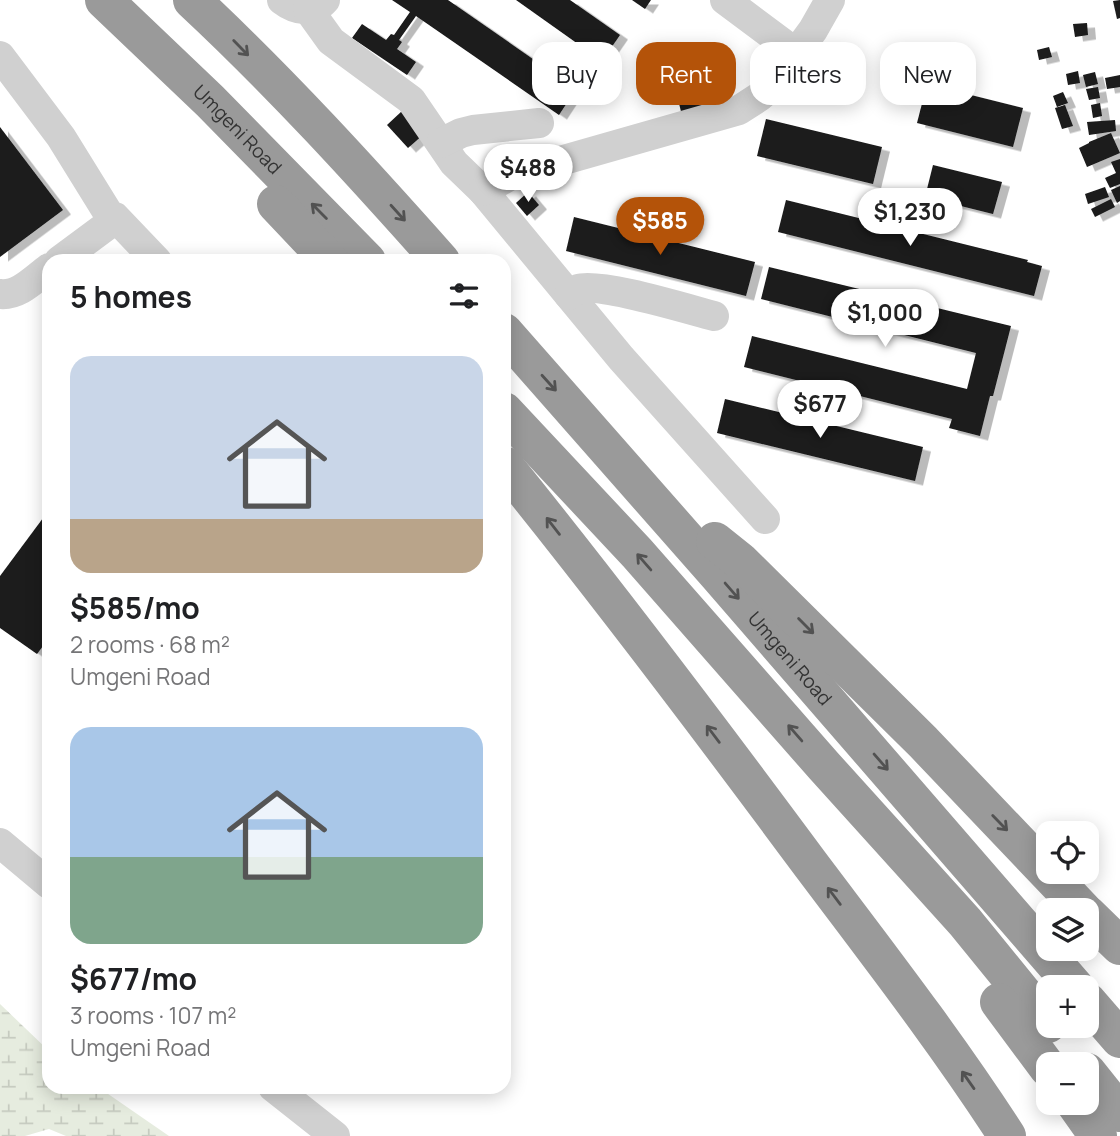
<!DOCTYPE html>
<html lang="en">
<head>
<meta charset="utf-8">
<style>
  :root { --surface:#fff; --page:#f2f2f2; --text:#202124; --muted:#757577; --accent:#b45309 }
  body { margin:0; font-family:Manrope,sans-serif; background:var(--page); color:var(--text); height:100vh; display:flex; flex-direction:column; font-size:26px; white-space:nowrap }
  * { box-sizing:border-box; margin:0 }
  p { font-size:23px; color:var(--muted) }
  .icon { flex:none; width:38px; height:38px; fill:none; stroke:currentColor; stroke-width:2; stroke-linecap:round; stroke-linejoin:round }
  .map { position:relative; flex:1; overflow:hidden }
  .side { position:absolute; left:42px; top:254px; width:469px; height:840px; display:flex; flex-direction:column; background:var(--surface); border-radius:21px; box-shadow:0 4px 18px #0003 }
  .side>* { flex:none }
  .guide { position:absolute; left:532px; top:42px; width:483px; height:63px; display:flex; gap:14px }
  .fabs { position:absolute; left:1036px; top:821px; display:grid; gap:14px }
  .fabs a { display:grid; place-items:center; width:63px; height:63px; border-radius:14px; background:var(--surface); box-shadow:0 4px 18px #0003; font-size:35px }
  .price { position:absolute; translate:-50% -60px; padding:0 16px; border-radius:24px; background:#fff; color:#222; font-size:23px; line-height:46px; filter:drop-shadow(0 2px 4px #0008) }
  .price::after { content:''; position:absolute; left:50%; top:42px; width:21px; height:16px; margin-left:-10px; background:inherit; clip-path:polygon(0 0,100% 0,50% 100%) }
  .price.on { background:var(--accent); color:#fff }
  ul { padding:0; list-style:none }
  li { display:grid; align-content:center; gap:14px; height:371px; padding:0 28px }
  li span { display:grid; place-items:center; height:217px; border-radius:21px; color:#555 }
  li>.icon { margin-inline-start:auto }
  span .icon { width:126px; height:126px; fill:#fffc; stroke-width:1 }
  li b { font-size:30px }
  h2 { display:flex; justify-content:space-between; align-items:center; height:84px; padding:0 28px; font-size:30px }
  .pill { padding:0 24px; border-radius:21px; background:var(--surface); box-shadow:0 4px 18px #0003; font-size:24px; line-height:63px }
  .pill.on { background:var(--accent); color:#fff }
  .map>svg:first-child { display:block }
  .wetland { fill:url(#wetland-marsh) }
  .building { fill:#1a1a1a; filter:url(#shadow) }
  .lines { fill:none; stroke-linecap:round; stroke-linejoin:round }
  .minor { stroke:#d0d0d0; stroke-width:30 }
  .highway { stroke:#9a9a9a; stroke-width:38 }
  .oneway { stroke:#525252 }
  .labels { text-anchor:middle; stroke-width:7; stroke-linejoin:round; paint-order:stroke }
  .street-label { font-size:19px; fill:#333; stroke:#fff }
</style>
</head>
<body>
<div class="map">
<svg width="1120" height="1136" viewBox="0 0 1120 1136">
  <defs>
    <pattern id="wetland-marsh" width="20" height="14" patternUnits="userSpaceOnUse" patternTransform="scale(1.75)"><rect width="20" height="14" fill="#e6ecdf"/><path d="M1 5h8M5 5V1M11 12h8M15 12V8" fill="none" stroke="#c6cbc0"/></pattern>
    <filter id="shadow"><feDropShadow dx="8" dy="4.5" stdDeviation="0" flood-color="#0004"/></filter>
  </defs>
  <rect width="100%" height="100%" fill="#fff"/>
  <polygon class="wetland" points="0,1004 49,1051 49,1087 98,1087 169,1136 66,1136 49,1129 25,1136 0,1136"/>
  <g class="building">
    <polygon points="392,0 448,0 576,89 559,115 416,16 399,40 402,42 397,49 416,62 407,75 352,38 362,24 386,40 391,34 394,35 410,12"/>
    <polygon points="516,0 570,0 620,35 602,61"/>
    <polygon points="632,0 651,0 645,9"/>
    <polygon points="1120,0 1120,18 1117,19 1113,1"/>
    <polygon points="1087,23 1088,35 1075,37 1073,24"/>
    <polygon points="1049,47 1052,57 1039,60 1037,50"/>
    <polygon points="1078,71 1080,83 1068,85 1066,74"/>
    <polygon points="1095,72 1098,84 1086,87 1083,75"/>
    <polygon points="1120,75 1120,87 1107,89 1105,78"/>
    <polygon points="717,84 724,109 683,120 677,95"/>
    <polygon points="927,84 1023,108 1013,147 917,123"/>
    <polygon points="1098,87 1100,98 1089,100 1086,89"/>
    <polygon points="1063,92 1068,103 1057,107 1053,96"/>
    <polygon points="1100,103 1102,116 1093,118 1091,105"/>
    <polygon points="1065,105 1073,126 1062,129 1055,108"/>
    <polygon points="402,111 424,134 408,148 387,125"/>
    <polygon points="766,119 882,147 873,184 757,156"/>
    <polygon points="1115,120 1116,131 1089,135 1087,122"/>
    <polygon points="0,127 63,210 0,257"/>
    <polygon points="1111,133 1120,153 1087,167 1079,148 1089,143 1089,142"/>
    <polygon points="1120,159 1120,184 1110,188 1105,178 1116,173 1111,162"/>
    <polygon points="933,165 1002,182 993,214 925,197"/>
    <polygon points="1120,186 1120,201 1117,203 1111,190"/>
    <polygon points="1105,187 1109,197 1088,204 1085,194"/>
    <polygon points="528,192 539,205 527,216 516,203"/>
    <polygon points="1111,199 1115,207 1095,217 1091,209"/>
    <polygon points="786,200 1028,260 1027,262 1042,266 1034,296 778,232"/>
    <polygon points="574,217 755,262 746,296 566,251"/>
    <polygon points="769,267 1011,326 993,396 990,396 980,436 949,428 952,419 744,367 752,336 967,389 976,353 761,299"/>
    <polygon points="725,399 923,447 915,481 717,433"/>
    <polygon points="49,510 49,638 37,654 0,628 0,576"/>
  </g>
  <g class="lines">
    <g class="minor">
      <path d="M282,0c13,10 31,14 43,0"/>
      <polyline points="725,0 796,53"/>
      <polyline points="308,9 331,41 411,100 454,163 483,191 621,358 765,519"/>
      <polyline points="0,56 61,137 113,221"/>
      <polyline points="441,143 461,133 473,130 539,123"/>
      <polyline points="483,191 511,175 739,110 759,97 771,87 813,30 830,0"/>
      <polyline points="59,261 113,221 115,217 157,261"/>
      <path d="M0,294c19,2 34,-15 49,-26"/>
      <path d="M569,295c1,-1 8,-5 9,-6 22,-7 109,20 136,27"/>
      <polyline points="0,843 49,884"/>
      <polyline points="273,1087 335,1136"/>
    </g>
    <g class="highway">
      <path id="s1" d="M104,0l106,101 157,160"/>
      <path d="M192,0c88,82 169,171 249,261"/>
      <polyline points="276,204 330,261"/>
      <path id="s2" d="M504,332l213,242 358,413"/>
      <polyline points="504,411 637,553 824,766 965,922 1048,1024"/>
      <path d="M504,465c106,131 207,265 307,400 67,89 136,178 196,271"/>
      <polyline points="715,541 740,561 923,742 1083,910"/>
      <polyline points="1087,914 1120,946"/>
      <polyline points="1087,1001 1120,1039"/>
      <polyline points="999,1002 1048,1068"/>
      <polyline points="1087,1072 1120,1113"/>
      <polyline points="1074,1102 1098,1136"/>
    </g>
  </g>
  <defs><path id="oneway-shaft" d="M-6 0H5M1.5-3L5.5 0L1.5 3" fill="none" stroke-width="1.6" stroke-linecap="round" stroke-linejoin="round" transform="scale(1.75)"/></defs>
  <g class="oneway">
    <use href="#oneway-shaft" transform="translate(241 48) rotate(46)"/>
    <use href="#oneway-shaft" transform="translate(319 211) rotate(-135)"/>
    <use href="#oneway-shaft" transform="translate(398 213) rotate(48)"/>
    <use href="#oneway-shaft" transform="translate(549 383) rotate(48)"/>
    <use href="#oneway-shaft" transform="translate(553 526) rotate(-128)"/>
    <use href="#oneway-shaft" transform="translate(644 562) rotate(-131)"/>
    <use href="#oneway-shaft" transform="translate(732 591) rotate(49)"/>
    <use href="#oneway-shaft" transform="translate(806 626) rotate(45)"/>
    <use href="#oneway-shaft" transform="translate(795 733) rotate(-131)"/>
    <use href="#oneway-shaft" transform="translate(713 734) rotate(-127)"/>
    <use href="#oneway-shaft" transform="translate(881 762) rotate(49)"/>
    <use href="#oneway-shaft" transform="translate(1000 823) rotate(46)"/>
    <use href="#oneway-shaft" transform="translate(834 896) rotate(-127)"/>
    <use href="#oneway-shaft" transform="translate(968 1080) rotate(-125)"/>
  </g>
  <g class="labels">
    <g class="street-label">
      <text dy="7" stroke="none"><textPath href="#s1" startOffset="186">Umgeni Road</textPath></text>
      <text dy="7" stroke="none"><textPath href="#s2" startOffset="434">Umgeni Road</textPath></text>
    </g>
  </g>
</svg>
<div class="fabs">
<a><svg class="icon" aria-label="locate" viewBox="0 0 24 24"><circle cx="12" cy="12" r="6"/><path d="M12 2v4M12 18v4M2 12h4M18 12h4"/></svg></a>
<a><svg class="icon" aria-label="layers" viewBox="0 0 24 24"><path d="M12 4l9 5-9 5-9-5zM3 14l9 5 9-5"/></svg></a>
<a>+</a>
<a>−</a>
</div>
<b class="price" style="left:528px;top:204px">$488</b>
<b class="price" style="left:910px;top:248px">$1,230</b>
<b class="price on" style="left:660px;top:257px">$585</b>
<b class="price" style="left:885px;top:349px">$1,000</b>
<b class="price" style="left:820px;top:440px">$677</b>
<div class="guide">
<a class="pill">Buy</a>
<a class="pill on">Rent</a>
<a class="pill">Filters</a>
<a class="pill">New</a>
</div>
<section class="side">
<h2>5 homes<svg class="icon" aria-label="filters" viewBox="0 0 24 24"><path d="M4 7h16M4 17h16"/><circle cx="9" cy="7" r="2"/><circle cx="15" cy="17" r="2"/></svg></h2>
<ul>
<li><span style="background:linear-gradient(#c9d6e8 75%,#b9a48a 0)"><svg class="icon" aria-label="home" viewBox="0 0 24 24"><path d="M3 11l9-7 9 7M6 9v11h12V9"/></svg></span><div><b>$585/mo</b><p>2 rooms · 68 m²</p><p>Umgeni Road</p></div></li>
<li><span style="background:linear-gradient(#a9c7e8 60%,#7fa58c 0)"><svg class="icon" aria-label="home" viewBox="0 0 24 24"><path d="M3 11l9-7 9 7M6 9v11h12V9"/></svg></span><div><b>$677/mo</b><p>3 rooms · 107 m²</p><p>Umgeni Road</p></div></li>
</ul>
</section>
</div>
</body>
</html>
